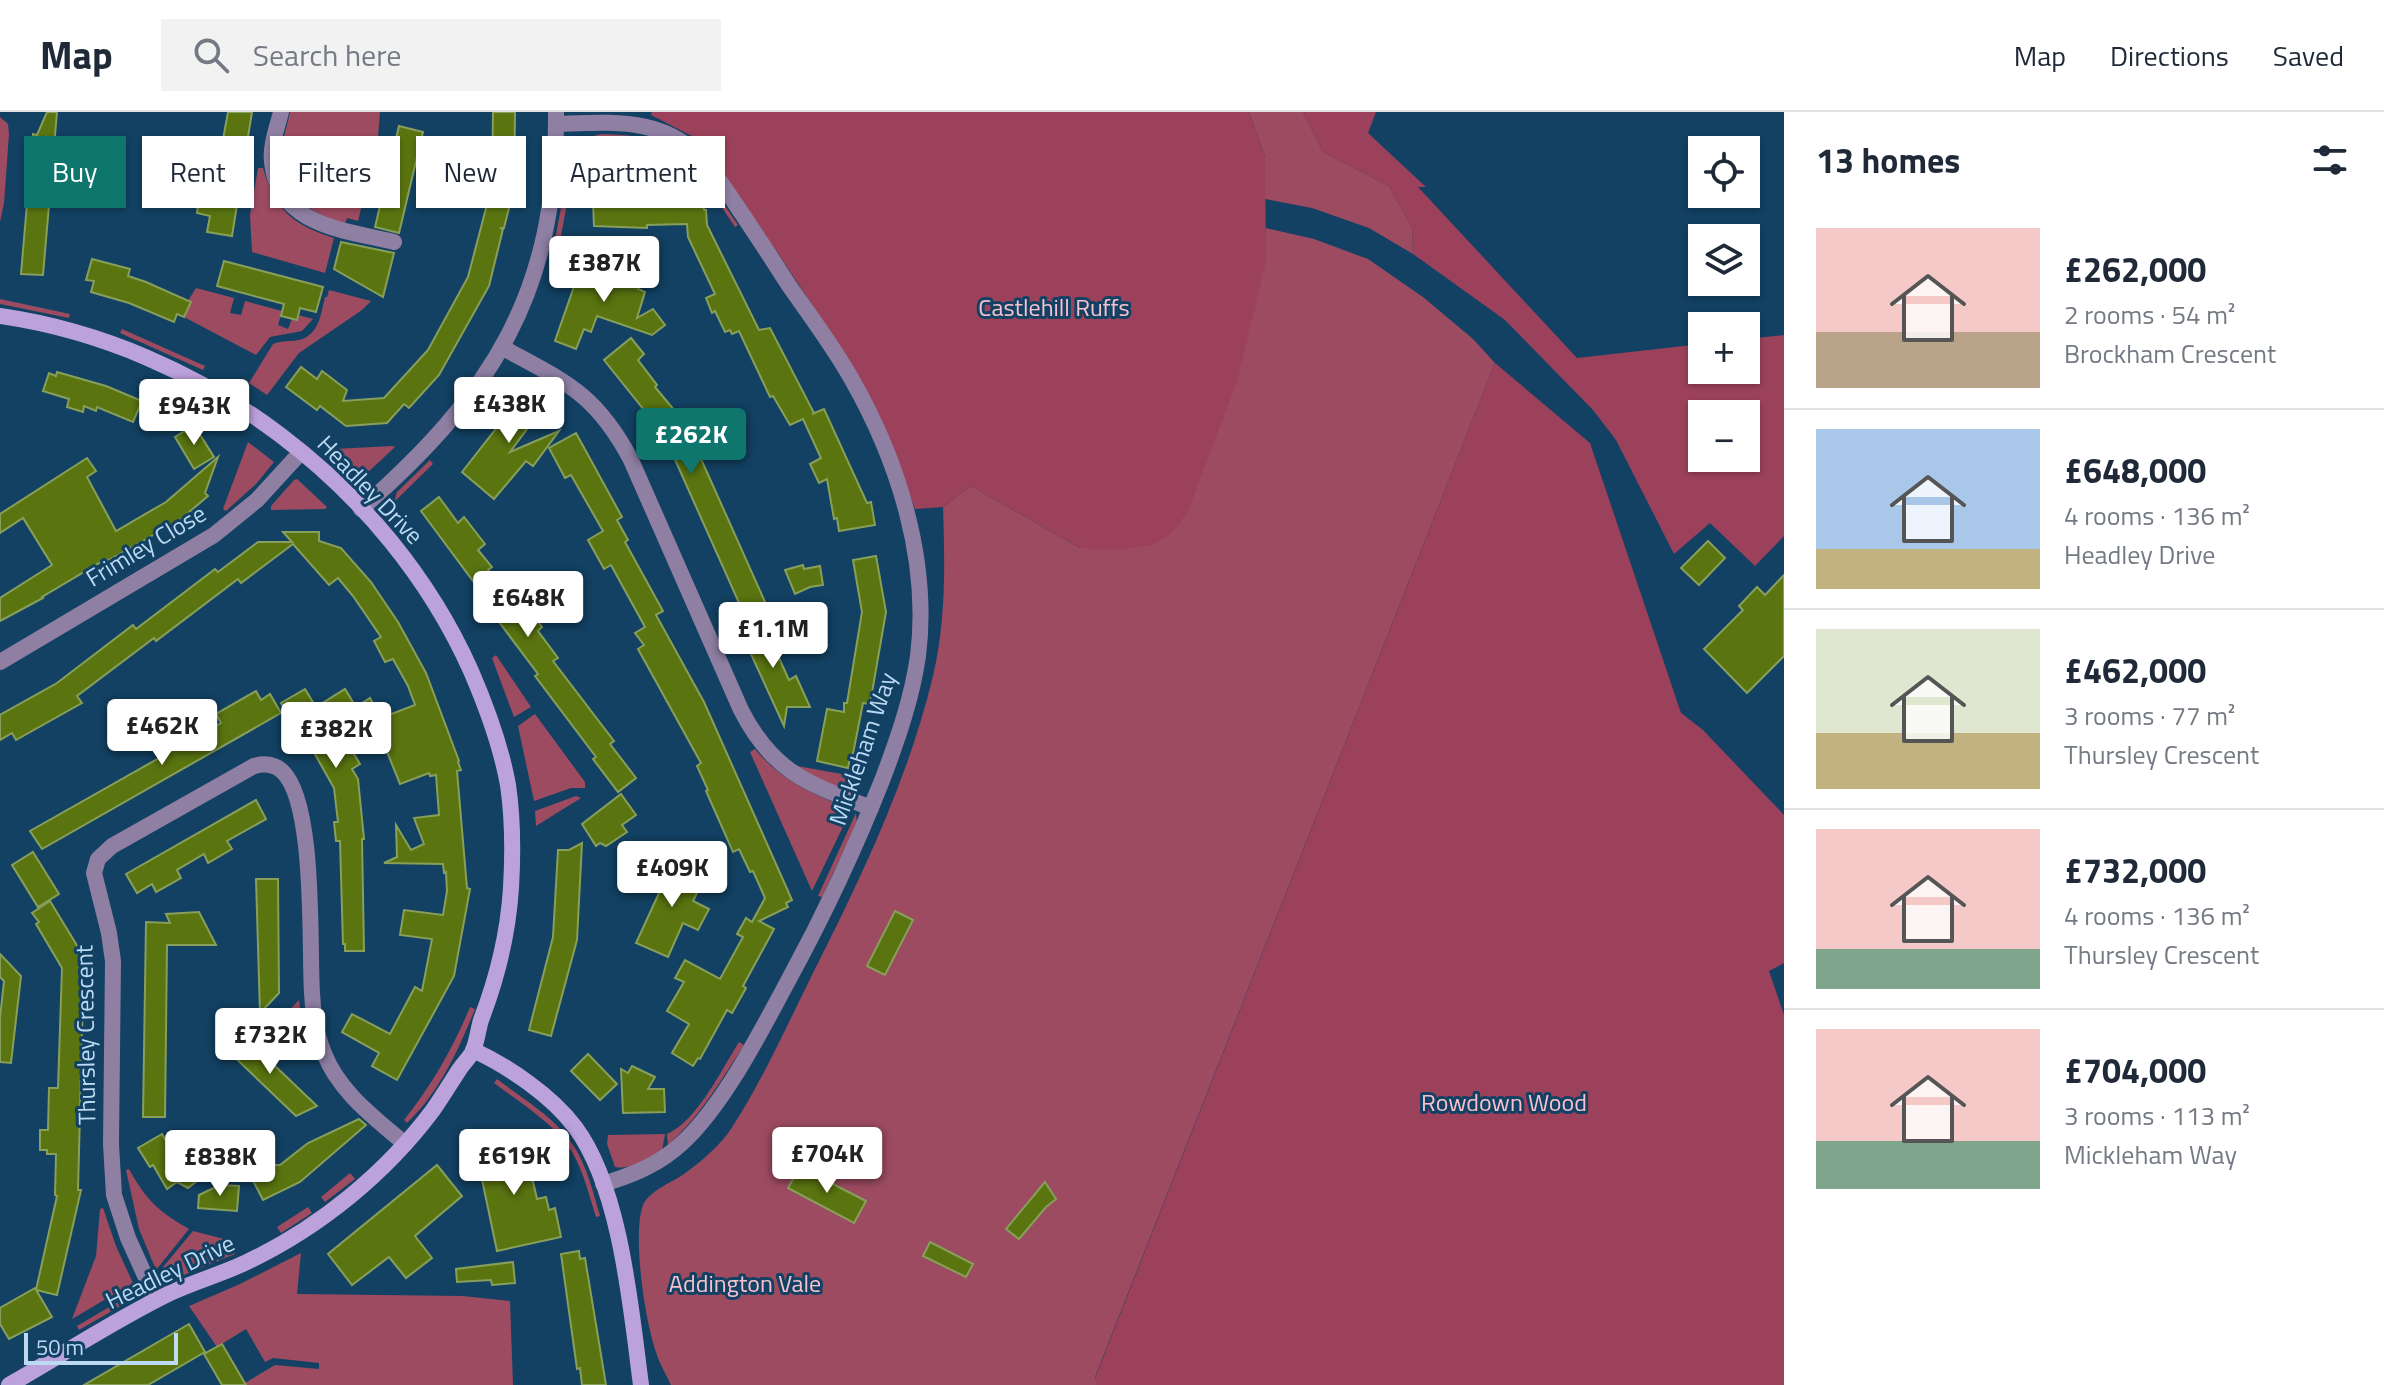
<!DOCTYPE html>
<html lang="en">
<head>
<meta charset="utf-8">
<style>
  :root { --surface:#fff; --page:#f2f2f3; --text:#1f2937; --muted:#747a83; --line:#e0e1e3; --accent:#0f766e }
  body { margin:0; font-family:"Titillium Web",sans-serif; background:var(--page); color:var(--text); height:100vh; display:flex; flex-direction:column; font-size:30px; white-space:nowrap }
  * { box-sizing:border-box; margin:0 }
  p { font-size:26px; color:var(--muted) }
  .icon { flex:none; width:44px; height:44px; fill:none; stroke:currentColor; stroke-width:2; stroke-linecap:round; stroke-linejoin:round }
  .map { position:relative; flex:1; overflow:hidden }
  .panel { display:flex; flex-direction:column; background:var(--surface); width:600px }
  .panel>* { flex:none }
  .banner { position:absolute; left:24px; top:24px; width:760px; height:72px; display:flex; gap:16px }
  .buttons { position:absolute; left:1688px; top:24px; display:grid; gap:16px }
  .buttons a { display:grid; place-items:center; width:72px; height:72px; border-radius:0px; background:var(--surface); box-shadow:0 2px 6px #0004; font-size:40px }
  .scale { position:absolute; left:24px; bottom:20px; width:154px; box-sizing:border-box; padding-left:8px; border:4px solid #bcdaf4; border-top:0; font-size:22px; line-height:28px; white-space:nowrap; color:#bcdaf4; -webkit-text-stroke:6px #124163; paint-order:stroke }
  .price { position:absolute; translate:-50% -68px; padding:0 18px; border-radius:8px; background:#fff; color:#222; font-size:26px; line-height:52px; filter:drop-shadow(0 2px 4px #0008) }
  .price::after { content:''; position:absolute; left:50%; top:48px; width:24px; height:18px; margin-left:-12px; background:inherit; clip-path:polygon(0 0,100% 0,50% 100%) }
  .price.current { background:var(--accent); color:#fff }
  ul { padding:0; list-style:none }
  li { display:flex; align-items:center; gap:24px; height:200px; padding:0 32px }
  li+li { border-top:2px solid var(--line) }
  li span { display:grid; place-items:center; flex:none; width:224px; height:160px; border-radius:0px; color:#555 }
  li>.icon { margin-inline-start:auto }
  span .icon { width:96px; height:96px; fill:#fffc; stroke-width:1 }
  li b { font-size:34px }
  h2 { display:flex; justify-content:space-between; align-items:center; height:96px; padding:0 32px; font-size:34px }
  .pill { padding:0 28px; border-radius:0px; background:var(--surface); box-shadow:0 2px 6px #0004; font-size:28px; line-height:72px }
  .pill.current { background:var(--accent); color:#fff }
  header { display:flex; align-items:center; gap:48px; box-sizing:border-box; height:112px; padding:0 40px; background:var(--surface); border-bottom:2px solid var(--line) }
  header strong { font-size:38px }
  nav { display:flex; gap:44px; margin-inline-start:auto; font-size:28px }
  .search { width:560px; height:72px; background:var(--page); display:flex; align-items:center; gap:20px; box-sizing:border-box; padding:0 28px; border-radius:0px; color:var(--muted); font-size:30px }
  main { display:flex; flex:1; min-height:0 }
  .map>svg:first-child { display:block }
  .green { fill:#9d4b61 }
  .forest { fill:#9c415b; fill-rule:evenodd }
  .building { fill:#5a7510; stroke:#879f5b; stroke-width:2 }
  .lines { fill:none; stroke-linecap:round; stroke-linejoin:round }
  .street { stroke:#8e7fa3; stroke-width:16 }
  .secondary { stroke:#bca2db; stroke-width:16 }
  .labels { text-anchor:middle; stroke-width:6; stroke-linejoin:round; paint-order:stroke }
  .park-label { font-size:24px; fill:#f7c2cd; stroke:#124163 }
  .street-label { font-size:24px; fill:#bcdaf4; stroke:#124163 }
</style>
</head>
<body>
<header>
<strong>Map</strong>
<div class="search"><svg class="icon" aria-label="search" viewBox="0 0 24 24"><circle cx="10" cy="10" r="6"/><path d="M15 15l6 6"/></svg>Search here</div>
<nav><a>Map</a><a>Directions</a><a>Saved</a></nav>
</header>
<main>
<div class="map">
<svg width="1784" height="1273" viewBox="0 0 1784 1273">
  <rect width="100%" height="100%" fill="#124163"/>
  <g class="green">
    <path d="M290,0h90l-2,25 -20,84 -11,-3 -2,6c-33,-9 -65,-31 -64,-69 1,-14 6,-29 9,-43z"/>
    <polygon points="1249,0 1303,0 1323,40 1389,74 1412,115 1413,142 1369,116 1312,96 1265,87 1265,45"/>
    <polygon points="0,5 8,12 9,22 4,91 0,110"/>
    <path d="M601,22c48,2 63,3 93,43l-1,2 -116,2 1,-41z"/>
    <polygon points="677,37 695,50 738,113 735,115 700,63"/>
    <path d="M258,56h5c12,42 30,57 71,70l-9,35 -73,-21 -2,-37z"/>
    <polygon points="565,74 570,75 559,135 554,134"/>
    <path d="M1266,116l48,11 54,20 55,38 50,42 22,24 -400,1014 2,8h-426c-5,-11 -12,-22 -15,-33 -11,-32 -23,-111 -14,-144 5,-18 33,-26 46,-37 16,-12 32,-26 43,-42 32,-49 56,-104 82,-156 48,-95 95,-193 120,-297 13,-55 12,-112 10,-169l28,-21 109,62 182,-288z"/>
    <polygon points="196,176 234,186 230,201 241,203 245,189 282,199 278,213 288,217 292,207 297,208 298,203 313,207 302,219 270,225 256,243 184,205 190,194 186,192"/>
    <path d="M329,178l42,11 -9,9 -63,43 -32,42 -18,-12 24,-39c9,-4 17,-2 26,-4 20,-5 22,-26 26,-43h2z"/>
    <polygon points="0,187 70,202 69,206 0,192"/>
    <polygon points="122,217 205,254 203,258 120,221"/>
    <polygon points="248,330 274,350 256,372 226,399 223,397"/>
    <polygon points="392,334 395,335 366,362 362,363 334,337"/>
    <polygon points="430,348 433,352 394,390 397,380"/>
    <polygon points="297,367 327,395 325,397 271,398 271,394 294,368"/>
    <polygon points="496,543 531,595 514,605 492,546"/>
    <polygon points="535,602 585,670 585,676 571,676 534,689 518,614"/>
    <path d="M755,637c28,34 58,44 96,61l-39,81 -62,-139z"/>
    <path d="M797,654l67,12 -5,13c-21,2 -45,-15 -62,-25z"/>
    <polygon points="576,684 581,686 536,714 535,699"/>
    <polygon points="856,701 857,711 822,785 818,784"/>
    <polygon points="299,888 305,931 295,944 269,920"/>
    <path d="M470,895l5,2c-16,40 -36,84 -68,114l-3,-3c28,-35 49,-72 66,-113z"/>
    <path d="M739,930l5,3c-24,37 -43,70 -76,100l-1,-11c31,-14 54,-64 72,-92z"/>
    <path d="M497,967c26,20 59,39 76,66 14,21 20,47 27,71l-4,1c-8,-25 -14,-53 -30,-74 -19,-24 -48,-42 -72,-60z"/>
    <path d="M665,1022l-3,17c-13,8 -32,19 -47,16l-8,-23 1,-9z"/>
    <path d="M129,1057c17,31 30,43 60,60l-33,41 -17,-41 -13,-59z"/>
    <polygon points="350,1061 355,1067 325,1090 321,1085"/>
    <polygon points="308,1095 312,1101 281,1121 277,1115"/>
    <polygon points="103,1096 116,1134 133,1171 72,1207 96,1144 100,1097"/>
    <polygon points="193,1119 232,1129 235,1142 164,1171 158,1161"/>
    <polygon points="301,1141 297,1182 463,1184 510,1189 513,1273 246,1273 245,1271 275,1253 319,1257 319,1251 273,1246 265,1250 246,1217 217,1235 189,1194 240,1172"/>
    <polygon points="140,1177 138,1184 79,1218 77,1214"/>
  </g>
  <g class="forest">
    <path d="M652,0h597l16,45 1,104 -30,123 -48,127 -15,21 -20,13 -34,5 -39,-2 -109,-62 -28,21 -28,2c-42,-126 -123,-234 -197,-343l-9,-21 -58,-30z"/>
    <path d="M1303,0h73l-8,21 58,54h-8l159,171 125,-14v26h44v-31l38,-4v201l-29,30 -45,-43 -36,31 -58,-114 -23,-30 -88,-90 -92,-66 -1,-27 -23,-41 -66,-34zM1702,302h44v44h-44z"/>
    <polygon points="1495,251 1590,331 1681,601 1703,618 1784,703 1784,851 1769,859 1784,903 1784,1273 1097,1273 1095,1266"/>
  </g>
  <g class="building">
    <polygon points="47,0 57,0 43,163 21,162 33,22 37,23"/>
    <polygon points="228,0 252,0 232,124 207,120 210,104 197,101 199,85 212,87"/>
    <polygon points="493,0 515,0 514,76 504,116 500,116 503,117 489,174 439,263 409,296 404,292 387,311 346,314 320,294 317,298 286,275 301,255 317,267 322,259 347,278 343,289 384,286 428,238 468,165 490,81 492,82"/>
    <polygon points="399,14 423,20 399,121 375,115"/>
    <polygon points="703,88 704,98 706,98 707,113 759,218 770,216 814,301 812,302 824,297 867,391 871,390 875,413 839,419 837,406 834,407 827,367 819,371 810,352 821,346 803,307 790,313 773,284 770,285 739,219 732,222 730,218 725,220 715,199 712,201 706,186 715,182 688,125 687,112 647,113 647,116 594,114 593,90"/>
    <polygon points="341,130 394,141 383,185 334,157"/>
    <polygon points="584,146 608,154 607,157 641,168 638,177 645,180 637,206 653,197 665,213 652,223 597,204 591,220 584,217 576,237 555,229"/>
    <polygon points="92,147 130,157 128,164 146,170 191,190 184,205 177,202 174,210 129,191 91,180 94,169 86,168"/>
    <polygon points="224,149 323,175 316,200 300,196 297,208 281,204 284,192 217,174"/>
    <polygon points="631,226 644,242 638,248 657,273 655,275 685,311 770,501 748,511 664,323 604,248"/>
    <polygon points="57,260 106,274 142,289 133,310 97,295 96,299 84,294 83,300 67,295 69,287 43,279 49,261 56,264"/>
    <polygon points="532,271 551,285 510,340 559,319 533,354 526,349 494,387 462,360"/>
    <polygon points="194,313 214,345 194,357 175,325"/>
    <polygon points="576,321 622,405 617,408 628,428 625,430 663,499 656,503 704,590 792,788 786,791 788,795 759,809 774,817 743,874 746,876 732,901 727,898 700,947 698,946 693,954 672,941 689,912 667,899 684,870 675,866 685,848 720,867 743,825 737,822 746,806 752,810 765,786 753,759 750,760 739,737 733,740 706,679 708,678 697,654 701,651 638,537 644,533 635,521 645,515 611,453 604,457 588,428 603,419 571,363 565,366 549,336"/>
    <polygon points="218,345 205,381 208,384 180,408 107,449 106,447 42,485 43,486 0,509 0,486 52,453 23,406 0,421 0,402 87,346 96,359 87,365 116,419 166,390"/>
    <polygon points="439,385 458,411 464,405 485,432 478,438 492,455 488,458 509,486 523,475 536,492 529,498 542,515 538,519 558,546 553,549 614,629 610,632 636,666 618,680 593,647 596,645 535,564 538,562 478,482 481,480 421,399"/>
    <polygon points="283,420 319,420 319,429 341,436 371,470 398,510 426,561 459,649 458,650 461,658 457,659 467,776 470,777 454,864 397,968 372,954 379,941 342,920 352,902 390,922 415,875 422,879 432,827 400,823 404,798 443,803 447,779 446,760 444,761 443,752 384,751 397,745 396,713 411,738 424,732 414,706 439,703 436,663 430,664 429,661 400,672 375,610 345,627 360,652 352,657 358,667 364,727 362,727 364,839 345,839 345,832 343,832 340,729 336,729 334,710 338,710 334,676 299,614 296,616 281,591 305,577 316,595 345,577 356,595 370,586 381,606 415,593 408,574 393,547 385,550 374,529 381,525 353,484 338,466 329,473 293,432 241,471 238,467 156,529 154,526 77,584 82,591 16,628 12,621 0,628 0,603 57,571 133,513 136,517 215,457 218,460 258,430 292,430"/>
    <polygon points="1708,429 1725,446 1699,473 1681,456"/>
    <polygon points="876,444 886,500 870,592 863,591 852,647 850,646 848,656 817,649 827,597 844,600 844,591 847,591 862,500 853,448"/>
    <polygon points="803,453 804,457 820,454 823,473 810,475 795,482 785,458"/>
    <polygon points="1784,463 1784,544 1747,581 1704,537 1743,498 1739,494 1757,475 1765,483"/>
    <polygon points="761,506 789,568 796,564 810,595 787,595 784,614 739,516"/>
    <polygon points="256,579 261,588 270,582 281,601 42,737 30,719 221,611 216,602"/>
    <polygon points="621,682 636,703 622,713 627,720 606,734 600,731 596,734 582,712"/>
    <polygon points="256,688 266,707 227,729 232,737 208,751 204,742 177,758 181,766 156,780 152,772 137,781 126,762"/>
    <polygon points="582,731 577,828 551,924 529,918 553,825 558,738 569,738"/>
    <polygon points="33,740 59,782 38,795 12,753"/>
    <polygon points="665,747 671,747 697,758 690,775 698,779 693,789 709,797 698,818 683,811 668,845 636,831 665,768 656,765"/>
    <polygon points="256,767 278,767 279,881 260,901"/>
    <polygon points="50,789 84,845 78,1078 81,1078 57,1183 36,1178 57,1084 55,1083 56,1042 47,1042 47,1038 40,1038 40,1018 48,1018 49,976 58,976 62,856 36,812 39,810 32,801"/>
    <polygon points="895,799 913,808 885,863 867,854"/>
    <polygon points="199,800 216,833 167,833 165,1005 143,1005 146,810 170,811 166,802"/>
    <polygon points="0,842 21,864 11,951 0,950 0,906 4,869 0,865"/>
    <polygon points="240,921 273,952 317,994 296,1004 225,936"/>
    <polygon points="588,942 617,972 600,988 571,959"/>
    <polygon points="632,954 655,965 648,977 664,977 665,1000 623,1001 621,957 628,961"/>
    <polygon points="359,1007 366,1013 300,1070 263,1088 248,1059 262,1053 280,1053 308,1031"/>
    <polygon points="162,1022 183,1056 201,1066 188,1076 177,1070 167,1077 153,1053 150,1055 138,1036"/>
    <polygon points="523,1026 537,1087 546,1085 549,1098 555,1096 561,1125 497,1139 475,1034"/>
    <polygon points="437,1053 462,1084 415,1124 432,1146 406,1166 389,1145 352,1173 328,1142"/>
    <polygon points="800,1055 866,1089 854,1111 788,1076"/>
    <polygon points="1045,1070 1056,1087 1046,1095 1019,1127 1006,1117"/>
    <polygon points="220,1073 239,1074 237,1099 198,1096 199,1083"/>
    <polygon points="930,1130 973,1152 966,1165 923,1144"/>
    <polygon points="579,1139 580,1147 585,1146 606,1273 582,1273 580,1256 577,1257 561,1142"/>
    <polygon points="513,1150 515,1171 492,1173 491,1168 457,1170 456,1157"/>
    <polygon points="35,1176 52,1205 9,1227 0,1212 0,1196"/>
    <polygon points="189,1212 205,1240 148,1273 84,1273"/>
    <polygon points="222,1232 246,1273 222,1273 204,1242"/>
  </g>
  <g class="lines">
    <g class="street">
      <path d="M281,0c-4,16 -11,34 -9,50 6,64 73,68 122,80"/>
      <path d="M556,12c60,-2 111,-8 153,42 29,40 55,81 81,121 21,30 43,59 61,91 47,82 79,182 67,278 -6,42 -20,82 -35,122 -27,69 -59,137 -95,203 -27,50 -69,134 -114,169 -21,17 -45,26 -71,34"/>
      <path d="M503,236c63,34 93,46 128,112l110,250c32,63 68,74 130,98"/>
      <path d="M361,397c132,-116 196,-216 195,-397"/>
      <polyline points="0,550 214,423 257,388 301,340"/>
      <path d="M156,1188l-28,-62 -14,-43 -3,-51 2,-183 -4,-28 -15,-60 4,-14 14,-13 142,-80c10,-3 20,-2 28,5 34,31 27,176 30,222 1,21 4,41 12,60 15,39 51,65 81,91"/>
    </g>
    <g class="secondary">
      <path d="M0,204c201,29 388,169 471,355 16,37 30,75 37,114 5,34 5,69 3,103 -3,47 -13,88 -30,132 -3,10 -4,21 -8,31 -3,6 -10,13 -14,19 -9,14 -17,27 -26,40 -47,63 -113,117 -184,151 -26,13 -54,20 -81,33 -55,27 -106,61 -159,91"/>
      <path d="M473,938c35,16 79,46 102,77 46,61 56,183 66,258"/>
    </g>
  </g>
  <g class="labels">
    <g class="park-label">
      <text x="1054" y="204">Castlehill Ruffs</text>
      <text x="1504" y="999">Rowdown Wood</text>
      <text x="745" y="1180">Addington Vale</text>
    </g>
    <g class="street-label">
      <text transform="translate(370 378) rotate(46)" y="8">Headley Drive</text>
      <text transform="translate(146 434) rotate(-31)" y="8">Frimley Close</text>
      <text transform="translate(863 637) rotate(-71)" y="8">Mickleham Way</text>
      <text transform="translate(86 923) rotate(-91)" y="8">Thursley Crescent</text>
      <text transform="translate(170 1160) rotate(-26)" y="8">Headley Drive</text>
    </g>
  </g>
</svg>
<div class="buttons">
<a><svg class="icon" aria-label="locate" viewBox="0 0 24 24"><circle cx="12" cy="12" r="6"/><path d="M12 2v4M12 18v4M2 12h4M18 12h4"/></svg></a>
<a><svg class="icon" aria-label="layers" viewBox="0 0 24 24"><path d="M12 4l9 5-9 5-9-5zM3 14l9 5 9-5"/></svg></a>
<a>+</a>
<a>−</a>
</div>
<div class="scale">50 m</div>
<b class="price" style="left:604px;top:192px">£387K</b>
<b class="price" style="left:509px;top:333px">£438K</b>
<b class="price" style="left:194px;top:335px">£943K</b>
<b class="price current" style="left:691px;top:364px">£262K</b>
<b class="price" style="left:528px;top:527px">£648K</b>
<b class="price" style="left:773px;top:558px">£1.1M</b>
<b class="price" style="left:162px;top:655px">£462K</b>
<b class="price" style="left:336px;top:658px">£382K</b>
<b class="price" style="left:672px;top:797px">£409K</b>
<b class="price" style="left:270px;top:964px">£732K</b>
<b class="price" style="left:827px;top:1083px">£704K</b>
<b class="price" style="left:514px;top:1085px">£619K</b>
<b class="price" style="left:220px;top:1086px">£838K</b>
<div class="banner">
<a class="pill current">Buy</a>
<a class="pill">Rent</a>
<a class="pill">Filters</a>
<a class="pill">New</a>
<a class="pill">Apartment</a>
</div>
</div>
<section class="panel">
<h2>13 homes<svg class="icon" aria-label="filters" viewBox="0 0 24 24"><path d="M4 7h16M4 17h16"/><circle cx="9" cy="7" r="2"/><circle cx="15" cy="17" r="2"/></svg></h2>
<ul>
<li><span style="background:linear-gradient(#f6c9c9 65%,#b9a48a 0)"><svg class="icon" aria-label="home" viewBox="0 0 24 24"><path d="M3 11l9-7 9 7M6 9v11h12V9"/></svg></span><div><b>£262,000</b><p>2 rooms · 54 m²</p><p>Brockham Crescent</p></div></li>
<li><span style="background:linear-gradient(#a9c7e8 75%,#c2b280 0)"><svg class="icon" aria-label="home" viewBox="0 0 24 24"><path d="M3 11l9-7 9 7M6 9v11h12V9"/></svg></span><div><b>£648,000</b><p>4 rooms · 136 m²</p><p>Headley Drive</p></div></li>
<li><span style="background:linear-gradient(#dfe7d0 65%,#c2b280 0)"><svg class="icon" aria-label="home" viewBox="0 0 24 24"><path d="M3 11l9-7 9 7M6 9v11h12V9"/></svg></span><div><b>£462,000</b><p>3 rooms · 77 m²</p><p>Thursley Crescent</p></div></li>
<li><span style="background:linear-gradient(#f6c9c9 75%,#7fa58c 0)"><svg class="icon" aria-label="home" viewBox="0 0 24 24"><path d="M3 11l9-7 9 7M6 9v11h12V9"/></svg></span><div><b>£732,000</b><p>4 rooms · 136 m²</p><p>Thursley Crescent</p></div></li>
<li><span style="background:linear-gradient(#f6c9c9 70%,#7fa58c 0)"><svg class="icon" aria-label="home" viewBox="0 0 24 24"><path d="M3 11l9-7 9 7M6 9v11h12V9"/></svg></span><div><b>£704,000</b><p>3 rooms · 113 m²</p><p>Mickleham Way</p></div></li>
</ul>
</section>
</main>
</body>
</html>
